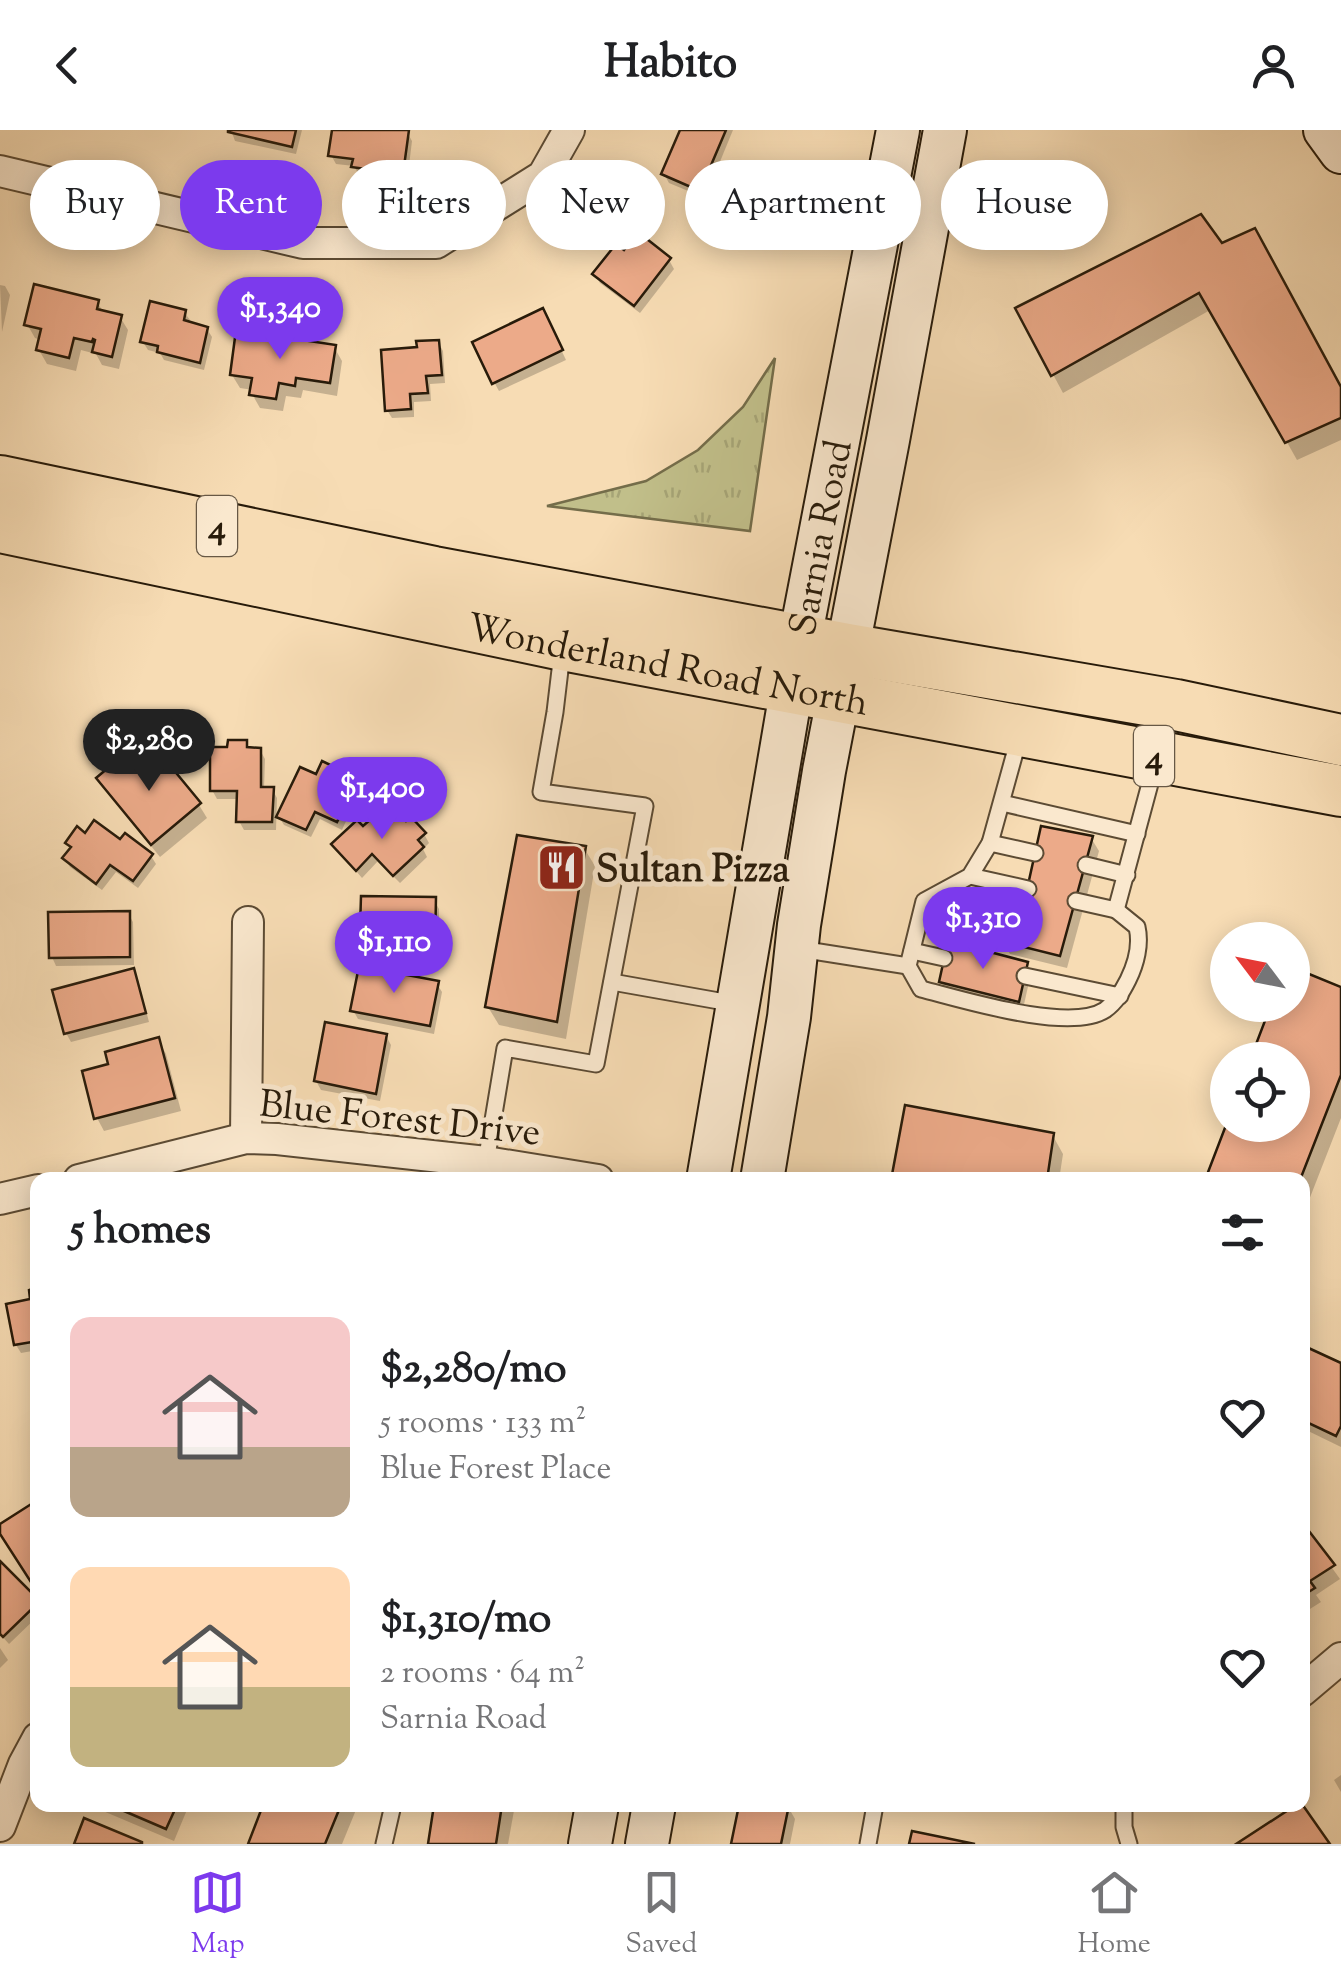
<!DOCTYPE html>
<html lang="en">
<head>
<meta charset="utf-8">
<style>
  :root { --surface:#fff; --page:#f2f2f2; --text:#202124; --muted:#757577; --line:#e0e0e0; --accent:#7c3aed }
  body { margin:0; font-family:"Sorts Mill Goudy",serif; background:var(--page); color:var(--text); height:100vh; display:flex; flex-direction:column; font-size:38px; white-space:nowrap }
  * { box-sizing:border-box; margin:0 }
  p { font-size:32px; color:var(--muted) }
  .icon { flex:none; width:55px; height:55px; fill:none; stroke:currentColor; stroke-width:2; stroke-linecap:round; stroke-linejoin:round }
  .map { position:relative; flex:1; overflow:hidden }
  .drawer { position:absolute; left:30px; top:1042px; width:1280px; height:640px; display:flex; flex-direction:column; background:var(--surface); border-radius:20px; box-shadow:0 5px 25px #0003 }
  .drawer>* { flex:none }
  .guide { position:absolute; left:30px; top:30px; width:1282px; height:90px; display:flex; gap:20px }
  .needle { width:65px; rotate:302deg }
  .tools { position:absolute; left:1210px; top:792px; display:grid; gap:20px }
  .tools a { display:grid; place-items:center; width:100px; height:100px; border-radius:50%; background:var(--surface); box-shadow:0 5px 25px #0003; font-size:50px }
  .price { position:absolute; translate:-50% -85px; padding:0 22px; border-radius:35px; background:var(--accent); color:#fff; font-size:32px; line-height:65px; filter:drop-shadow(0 2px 5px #0008) }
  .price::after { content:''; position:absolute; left:50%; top:60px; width:30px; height:22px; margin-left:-15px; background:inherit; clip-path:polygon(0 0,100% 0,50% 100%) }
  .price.current { background:#222; color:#fff }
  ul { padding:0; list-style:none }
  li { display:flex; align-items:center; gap:30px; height:250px; padding:0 40px }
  li span { display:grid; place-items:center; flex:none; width:280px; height:200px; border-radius:20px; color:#555 }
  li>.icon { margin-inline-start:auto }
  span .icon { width:120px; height:120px; fill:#fffc; stroke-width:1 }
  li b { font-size:42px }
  h2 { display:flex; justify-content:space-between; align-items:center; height:120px; padding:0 40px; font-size:42px }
  .chip { padding:0 35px; border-radius:45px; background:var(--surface); box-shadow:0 5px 25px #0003; font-size:35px; line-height:90px }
  .chip.current { background:var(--accent); color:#fff }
  header { display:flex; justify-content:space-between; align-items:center; height:130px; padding:0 40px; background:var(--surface); font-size:45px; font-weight:700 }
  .dock { display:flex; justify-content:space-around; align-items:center; height:140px; border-top:2px solid var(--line); background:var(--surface); font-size:28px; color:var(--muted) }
  .dock a { display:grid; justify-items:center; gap:5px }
  .dock .current { color:var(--accent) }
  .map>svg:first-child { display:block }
  .grass { fill:url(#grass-tufts); stroke:#746d4a; stroke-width:2.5 }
  .shadow { fill:#0003 }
  .building { fill:#ecaa89; stroke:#281b0a; stroke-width:2.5 }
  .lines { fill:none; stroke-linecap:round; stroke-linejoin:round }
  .lane-casing { stroke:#5c4b34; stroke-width:19 }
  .street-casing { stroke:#5c4b34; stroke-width:34 }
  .secondary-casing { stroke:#281b0a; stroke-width:46 }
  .primary-casing { stroke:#281b0a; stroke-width:54 }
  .lane { stroke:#fae8ce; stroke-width:15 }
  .street { stroke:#fae8ce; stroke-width:30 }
  .secondary { stroke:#fae8ce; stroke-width:42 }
  .primary { stroke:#f7dcb4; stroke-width:50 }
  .labels { text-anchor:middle; stroke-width:10; stroke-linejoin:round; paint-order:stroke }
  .shield { fill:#fae8ce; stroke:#675845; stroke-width:2.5 }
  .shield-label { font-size:35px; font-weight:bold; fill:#281b0a }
  .street-label { font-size:38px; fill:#281b0a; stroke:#fae8ce }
  .poi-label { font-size:38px; font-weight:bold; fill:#281b0a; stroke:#fae8ce; text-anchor:start }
</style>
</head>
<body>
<header><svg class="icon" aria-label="back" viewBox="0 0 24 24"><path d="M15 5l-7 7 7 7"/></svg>Habito<svg class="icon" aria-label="person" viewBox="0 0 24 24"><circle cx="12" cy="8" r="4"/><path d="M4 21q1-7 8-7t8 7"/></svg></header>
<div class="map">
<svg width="1341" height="1714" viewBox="0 0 1341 1714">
  <defs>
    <pattern id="grass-tufts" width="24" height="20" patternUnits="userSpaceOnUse" patternTransform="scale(2.5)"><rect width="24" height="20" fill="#c1bf8a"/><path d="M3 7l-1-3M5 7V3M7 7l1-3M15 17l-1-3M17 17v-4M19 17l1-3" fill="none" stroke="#a6a476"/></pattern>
  </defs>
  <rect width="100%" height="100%" fill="#f7dcb4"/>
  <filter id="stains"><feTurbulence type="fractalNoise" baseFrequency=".002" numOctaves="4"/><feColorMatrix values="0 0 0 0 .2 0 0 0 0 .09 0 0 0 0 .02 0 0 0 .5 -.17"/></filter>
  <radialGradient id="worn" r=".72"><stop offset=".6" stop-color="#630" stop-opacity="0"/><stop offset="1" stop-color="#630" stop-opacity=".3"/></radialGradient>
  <polygon class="grass" points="775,228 750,401 547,376 646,351 698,320 743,277"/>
  <g class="shadow">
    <polygon points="231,0 302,0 296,24 235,11"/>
    <polygon points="334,0 392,0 407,2 412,11 407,52 359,45 354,36 336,34 331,25"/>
    <polygon points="683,0 733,0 705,68 669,53 664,44"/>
    <polygon points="1201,87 1341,261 1341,310 1297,330 1212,179 1063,263 1018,179"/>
    <polygon points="669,130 674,139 640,183 600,153 595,144"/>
    <polygon points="0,155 5,156 10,165 2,202"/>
    <polygon points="97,172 104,183 120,187 128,200 119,239 102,235 96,224 81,220 76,241 47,234 39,220 41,210 35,208 27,194"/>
    <polygon points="184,182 190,190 189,194 207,199 212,207 204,240 164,230 160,223 148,220 143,212"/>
    <polygon points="547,190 566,230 499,261 494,252"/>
    <polygon points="438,212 443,221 445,253 430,254 431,271 414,272 414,287 392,288 387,280 419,220"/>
    <polygon points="334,217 342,231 337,266 303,260 301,268 286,266 283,281 260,278 252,264 253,260 240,258 232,245"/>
    <polygon points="245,613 250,620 260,620 265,629 264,659 272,659 277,668 276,700 244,700 239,691 239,669 217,669 212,660 230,619"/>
    <polygon points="149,641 199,675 207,688 160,727 107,662 99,648"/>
    <polygon points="317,648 356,650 361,658 342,700 320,689 311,707 284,695 279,687"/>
    <polygon points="406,695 424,704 429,713 423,719 427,727 400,753 378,731 362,748 334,715 363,700"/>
    <polygon points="86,706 121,713 151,726 156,734 138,758 116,742 102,760 70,737 65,729 72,719 68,713"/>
    <polygon points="1091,708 1099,721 1067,838 1010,824 1002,811"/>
    <polygon points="584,718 595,736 566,909 499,895 488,877"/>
    <polygon points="434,770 439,779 439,826 380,825 375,817 375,807 368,807 363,799"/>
    <polygon points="128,783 133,792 134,835 56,836 52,827"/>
    <polygon points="1026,834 1031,843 1023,879 946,861 941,852"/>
    <polygon points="133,841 138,850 149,892 71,912 66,903"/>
    <polygon points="437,854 442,862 434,904 358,889 353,880"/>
    <polygon points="1341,859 1341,988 1302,1088 1302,1050 1208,1050 1228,995 1292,995 1292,930 1253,930 1273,875 1292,875"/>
    <polygon points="386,906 391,915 380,971 321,960 316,951"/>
    <polygon points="158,910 166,924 181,981 104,1001 97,988 111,935"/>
    <polygon points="1053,1006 1063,1024 1059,1050 894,1050"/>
    <polygon points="38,1161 38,1220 21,1223 16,1215"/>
    <polygon points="1302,1218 1341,1236 1341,1317 1302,1298"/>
    <polygon points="1302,1396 1340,1449 1316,1465 1321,1472 1302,1484"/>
    <polygon points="0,1434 38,1473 38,1486 9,1514 0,1504"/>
    <polygon points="0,1518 8,1530 0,1538"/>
    <polygon points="1341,1645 1341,1662 1334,1650"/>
    <polygon points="100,1675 189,1675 174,1711 103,1681"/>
    <polygon points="266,1675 358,1675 342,1714 250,1714"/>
    <polygon points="437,1675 515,1675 508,1714 430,1714"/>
    <polygon points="742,1675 787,1675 795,1689 790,1714 734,1714"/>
  </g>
  <g class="building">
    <polygon points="228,0 296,0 292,17 228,2"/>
    <polygon points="332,0 409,0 403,44 351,37 353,29 328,26"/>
    <polygon points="680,0 726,0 700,61 661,44"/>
    <polygon points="1201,84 1222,113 1255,98 1341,257 1341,288 1285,313 1199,163 1051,246 1015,178"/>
    <polygon points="638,102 671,128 634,176 592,144 616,114 624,120"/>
    <polygon points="34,154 99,170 97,179 122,185 112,227 92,222 95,210 93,209 92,212 74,208 69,228 36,220 41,199 24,195"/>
    <polygon points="150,171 186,180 184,190 208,197 200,233 157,222 158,216 140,212"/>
    <polygon points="543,178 563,220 492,254 472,212"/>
    <polygon points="236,200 336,215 330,253 296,248 295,256 279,253 276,269 249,265 252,248 230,245"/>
    <polygon points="439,210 442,245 426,246 428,263 410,264 411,279 385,281 381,220 417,217 416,211"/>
    <polygon points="228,610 247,610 247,617 261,618 261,657 274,657 272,692 236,692 237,661 210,661 210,617 227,617"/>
    <polygon points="132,618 149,638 163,627 201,673 151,715 96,648"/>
    <polygon points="322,631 358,648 337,692 315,682 306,700 276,687 300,637 316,644"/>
    <polygon points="392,676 406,691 411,687 426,703 418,710 424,717 393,746 372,724 356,741 331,714 357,690 363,696 371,689 375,693"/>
    <polygon points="94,690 120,709 125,703 153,724 133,751 110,735 96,754 62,728 71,717 65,713 77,696 85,703"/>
    <polygon points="1041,696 1093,706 1060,826 1000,811 1006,779 1022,782"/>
    <polygon points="517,705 586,716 557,892 485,877"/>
    <polygon points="361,766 436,767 435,818 372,817 373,799 360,799"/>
    <polygon points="130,781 130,827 49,828 48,782"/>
    <polygon points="948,811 1028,832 1019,872 939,852"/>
    <polygon points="359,836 439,851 430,896 350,881"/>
    <polygon points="1292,837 1341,857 1341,945 1300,1050 1205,1050 1228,990 1228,995 1292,995 1292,930 1250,930 1271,875 1292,875"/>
    <polygon points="134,838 146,883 64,904 52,860"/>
    <polygon points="325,892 387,904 376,964 314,951"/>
    <polygon points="159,907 175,968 94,989 82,941 108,934 105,922"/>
    <polygon points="905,975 1054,1003 1047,1050 891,1050"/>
    <polygon points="35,1158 38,1158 38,1211 14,1215 6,1174 30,1169 29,1160"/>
    <polygon points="1302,1215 1341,1233 1341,1296 1336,1306 1302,1290"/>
    <polygon points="36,1371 38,1373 38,1463 0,1404 0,1394"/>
    <polygon points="1302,1392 1335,1435 1310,1451 1315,1458 1302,1466"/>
    <polygon points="0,1431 38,1469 38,1473 3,1507 0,1504"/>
    <polygon points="1302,1674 1330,1714 1236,1714 1296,1675"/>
    <polygon points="110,1675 177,1675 166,1699"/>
    <polygon points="263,1675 341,1675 325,1714 248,1714"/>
    <polygon points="434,1675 502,1675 496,1714 428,1714"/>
    <polygon points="739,1675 789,1675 781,1714 731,1714"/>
    <polygon points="84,1688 142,1712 142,1714 74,1714"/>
    <polygon points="912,1701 975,1714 909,1714"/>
  </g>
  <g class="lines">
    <defs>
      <g id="lane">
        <polyline points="1002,673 1137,704"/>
        <polyline points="990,713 1035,723"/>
        <polyline points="1086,735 1127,745"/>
        <polyline points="970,746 1028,759"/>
        <polyline points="1076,771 1116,780 1155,635"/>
        <polyline points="800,819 908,836 924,771 970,746 990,713 1019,608"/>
        <polyline points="912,821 944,828"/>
        <path d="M908,836l13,23c40,10 148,44 184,21 11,-8 17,-18 23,-30 8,-16 13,-36 9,-53l-21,-17"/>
        <polyline points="1025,846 1120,866"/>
        <polyline points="612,852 736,874"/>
        <polyline points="486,1032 505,918 596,934 645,676 541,662 555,582 562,523"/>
        <polyline points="1124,1675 1124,1697 1129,1714"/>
        <polyline points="384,1714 393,1675"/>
        <polyline points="868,1714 875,1675"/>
      </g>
      <g id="street">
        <polyline points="0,41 303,113 436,113 543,46 569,0"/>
        <polyline points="246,1008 248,792"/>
        <polyline points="79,1050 246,1008 277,1009 486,1032 598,1050"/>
        <polyline points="0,1069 38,1060"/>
        <polyline points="1302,1561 1341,1528"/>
        <polyline points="0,1696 24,1634 38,1608"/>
      </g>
      <g id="secondary">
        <polyline points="1325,0 1341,22"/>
        <path id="s1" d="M708,1050l92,-541 98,-509"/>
        <polyline points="762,1050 789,887 799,795 824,641 888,310 945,0"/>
        <polyline points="590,1714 597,1675"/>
        <polyline points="647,1714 654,1675"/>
      </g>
      <g id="primary">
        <polyline points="0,351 434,442 848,519 1176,575 1341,610"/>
        <path id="s2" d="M0,397l563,118 778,146"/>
      </g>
    </defs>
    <use href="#lane" class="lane-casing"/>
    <use href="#street" class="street-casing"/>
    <use href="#secondary" class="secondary-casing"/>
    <use href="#primary" class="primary-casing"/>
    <use href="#lane" class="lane"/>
    <use href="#street" class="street"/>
    <use href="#secondary" class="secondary"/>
    <use href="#primary" class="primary"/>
  </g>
  <defs>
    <symbol id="restaurant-square" viewBox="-11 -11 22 22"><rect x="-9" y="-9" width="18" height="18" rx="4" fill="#8f2418" stroke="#fae8ce"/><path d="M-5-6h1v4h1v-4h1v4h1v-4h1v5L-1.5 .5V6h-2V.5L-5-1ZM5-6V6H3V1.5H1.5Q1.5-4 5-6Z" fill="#fff"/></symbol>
  </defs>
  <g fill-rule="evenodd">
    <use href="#restaurant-square" x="534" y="710" width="55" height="55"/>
  </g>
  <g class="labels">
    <g class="shield">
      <rect x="197" y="366" width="40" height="60" rx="8"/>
      <rect x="1134" y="596" width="40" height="60" rx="8"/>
    </g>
    <g class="shield-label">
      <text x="217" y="408">4</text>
      <text x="1154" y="638">4</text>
    </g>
    <g class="street-label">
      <text dy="13" stroke="none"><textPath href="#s1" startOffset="652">Sarnia Road</textPath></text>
      <text dy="13" stroke="none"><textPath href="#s2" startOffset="682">Wonderland Road North</textPath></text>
      <text transform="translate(400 987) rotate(6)" y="13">Blue Forest Drive</text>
    </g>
    <g class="poi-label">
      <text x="596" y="751">Sultan Pizza</text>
    </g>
  </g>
  <rect width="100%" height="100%" filter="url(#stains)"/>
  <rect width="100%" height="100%" fill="url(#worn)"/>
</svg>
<div class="tools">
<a><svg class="needle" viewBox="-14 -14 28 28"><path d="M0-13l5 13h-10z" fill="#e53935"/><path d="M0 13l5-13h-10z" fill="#757577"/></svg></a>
<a><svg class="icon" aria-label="locate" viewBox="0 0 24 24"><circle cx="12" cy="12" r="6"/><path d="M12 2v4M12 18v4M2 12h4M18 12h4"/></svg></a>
</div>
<b class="price" style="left:280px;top:232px">$1,340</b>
<b class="price current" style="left:149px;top:664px">$2,280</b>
<b class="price" style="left:382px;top:712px">$1,400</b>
<b class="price" style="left:983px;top:842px">$1,310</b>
<b class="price" style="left:394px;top:866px">$1,110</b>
<div class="guide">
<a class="chip">Buy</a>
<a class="chip current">Rent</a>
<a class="chip">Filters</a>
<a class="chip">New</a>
<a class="chip">Apartment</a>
<a class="chip">House</a>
</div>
<section class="drawer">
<h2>5 homes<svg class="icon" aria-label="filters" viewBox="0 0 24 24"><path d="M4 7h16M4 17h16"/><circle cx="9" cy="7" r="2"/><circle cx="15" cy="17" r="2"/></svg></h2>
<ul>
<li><span style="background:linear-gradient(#f6c9c9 65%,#b9a48a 0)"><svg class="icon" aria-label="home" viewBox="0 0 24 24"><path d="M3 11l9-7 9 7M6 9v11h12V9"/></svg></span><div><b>$2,280/mo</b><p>5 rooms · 133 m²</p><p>Blue Forest Place</p></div><svg class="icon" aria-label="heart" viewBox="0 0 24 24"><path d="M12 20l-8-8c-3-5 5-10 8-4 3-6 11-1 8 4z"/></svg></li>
<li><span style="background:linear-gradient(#ffd9b3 60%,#c2b280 0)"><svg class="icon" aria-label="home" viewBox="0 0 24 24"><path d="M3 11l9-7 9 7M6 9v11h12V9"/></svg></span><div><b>$1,310/mo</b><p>2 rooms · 64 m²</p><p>Sarnia Road</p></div><svg class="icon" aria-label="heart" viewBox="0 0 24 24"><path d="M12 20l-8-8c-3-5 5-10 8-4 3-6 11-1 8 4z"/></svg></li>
</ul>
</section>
</div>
<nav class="dock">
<a class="current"><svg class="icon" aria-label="map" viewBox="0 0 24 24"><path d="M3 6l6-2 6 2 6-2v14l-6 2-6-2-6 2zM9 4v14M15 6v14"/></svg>Map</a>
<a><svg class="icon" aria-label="saved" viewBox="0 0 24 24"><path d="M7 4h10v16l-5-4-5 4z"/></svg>Saved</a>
<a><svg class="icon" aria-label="home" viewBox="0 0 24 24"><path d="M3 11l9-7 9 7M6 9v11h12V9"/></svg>Home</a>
</nav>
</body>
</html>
